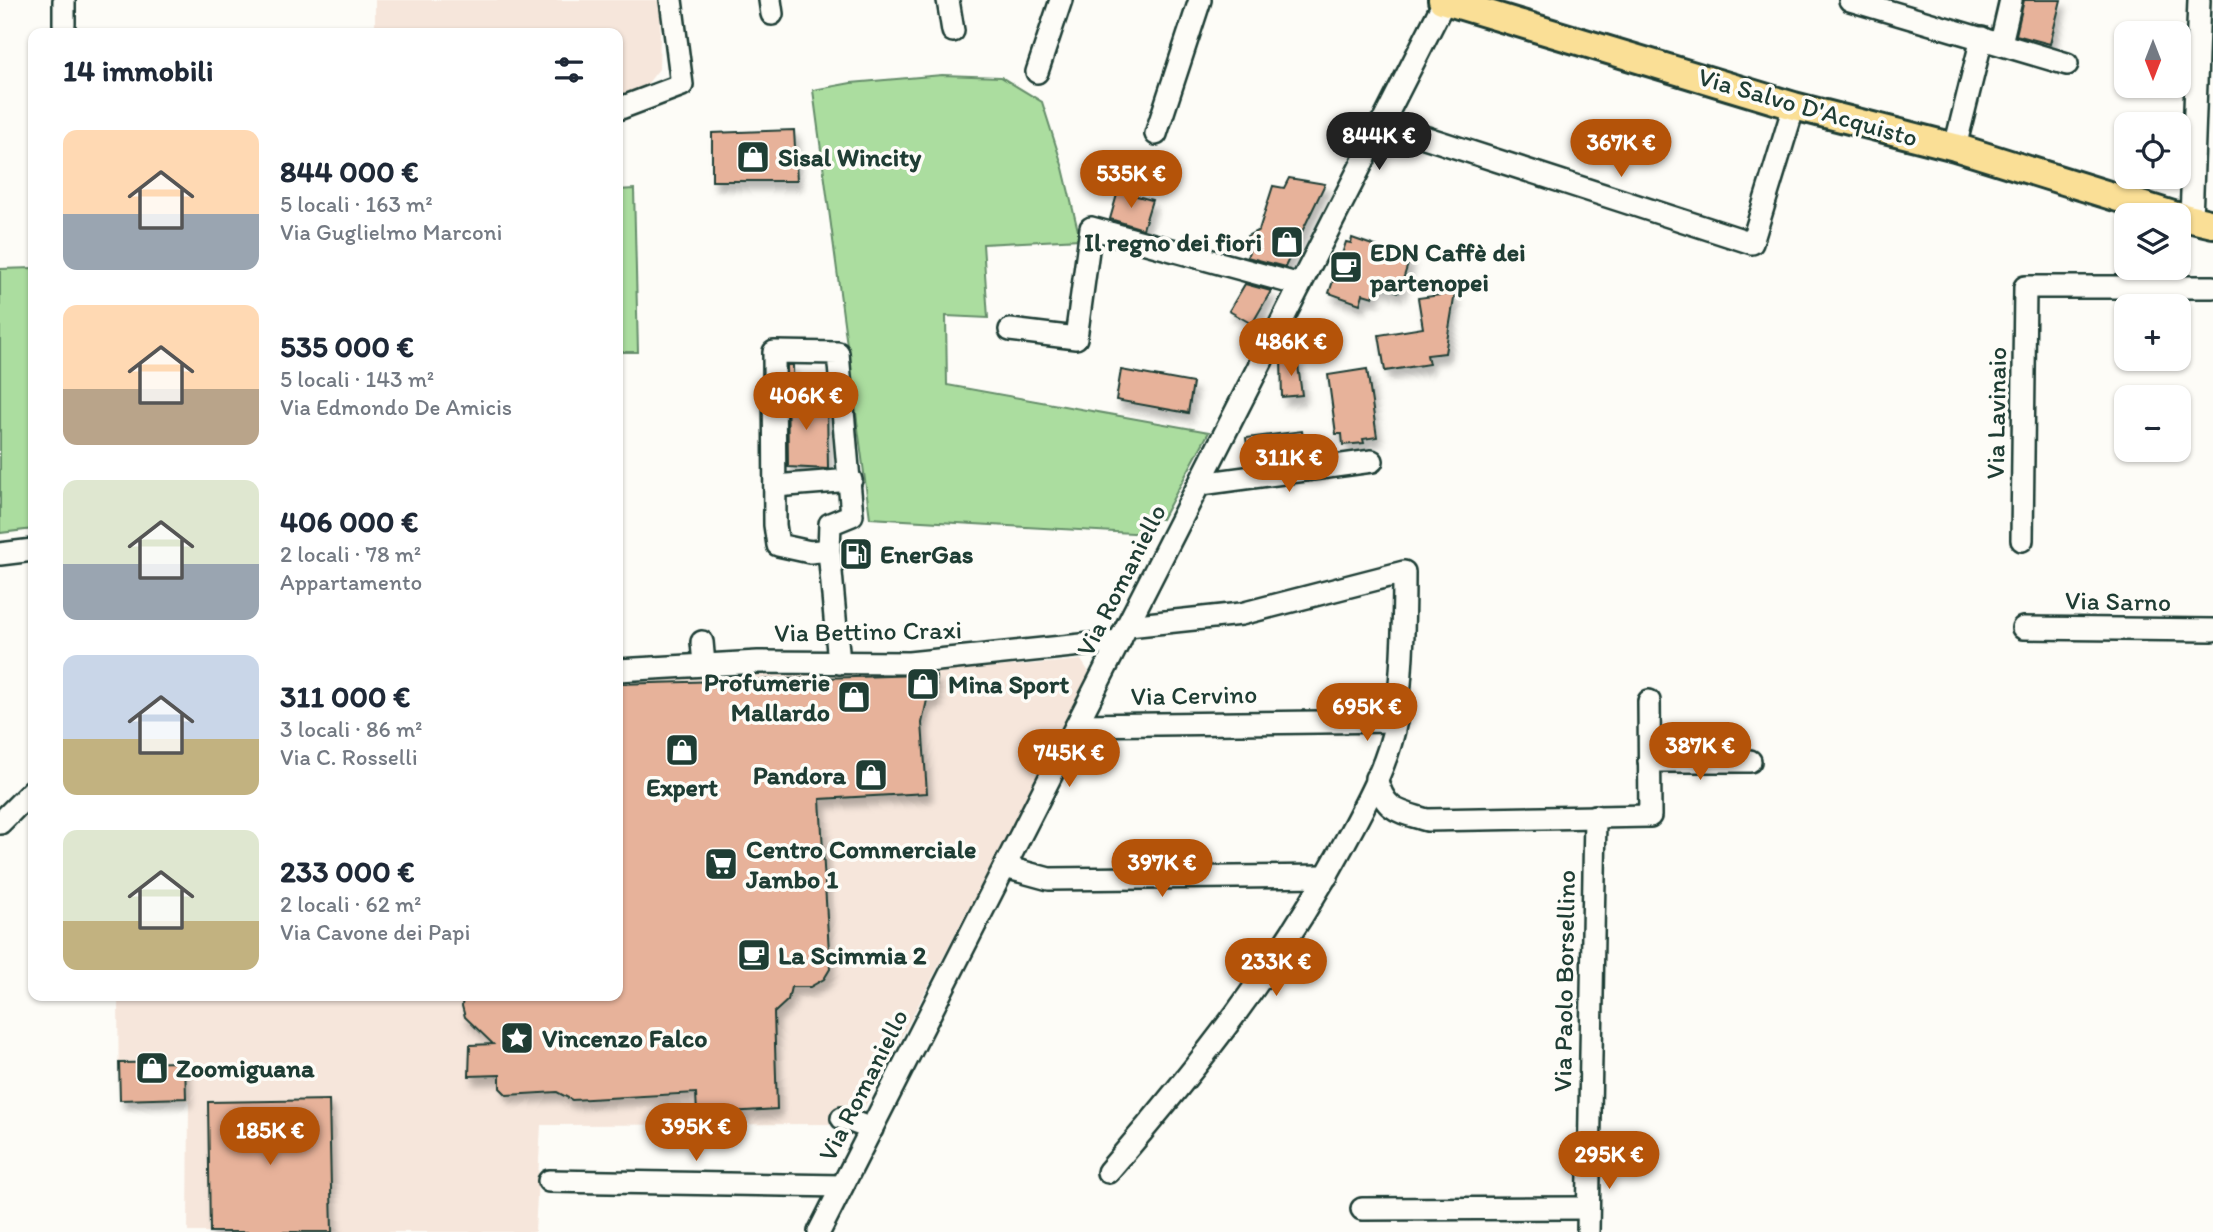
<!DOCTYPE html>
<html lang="it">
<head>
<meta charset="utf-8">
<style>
  :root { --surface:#fff; --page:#f2f2f3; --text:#1f2937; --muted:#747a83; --accent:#b45309 }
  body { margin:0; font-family:Itim,sans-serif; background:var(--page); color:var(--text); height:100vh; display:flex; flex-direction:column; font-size:26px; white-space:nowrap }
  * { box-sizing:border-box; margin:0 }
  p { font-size:23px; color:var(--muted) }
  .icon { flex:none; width:38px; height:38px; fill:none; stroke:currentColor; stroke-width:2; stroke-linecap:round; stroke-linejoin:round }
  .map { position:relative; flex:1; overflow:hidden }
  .sheet { position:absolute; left:28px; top:28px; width:595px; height:973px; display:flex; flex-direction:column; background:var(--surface); border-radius:14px; box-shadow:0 2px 5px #0004 }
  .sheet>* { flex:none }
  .needle { width:46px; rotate:180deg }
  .fabs { position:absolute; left:2114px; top:21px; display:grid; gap:14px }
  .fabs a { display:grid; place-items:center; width:77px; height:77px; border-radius:14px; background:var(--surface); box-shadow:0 2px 5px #0004; font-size:35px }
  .price { position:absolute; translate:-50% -60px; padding:0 16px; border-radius:24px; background:var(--accent); color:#fff; font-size:23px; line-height:46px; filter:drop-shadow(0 2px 4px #0008) }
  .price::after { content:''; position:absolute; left:50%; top:42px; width:21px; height:16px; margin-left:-10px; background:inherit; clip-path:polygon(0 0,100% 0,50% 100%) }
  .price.on { background:#222; color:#fff }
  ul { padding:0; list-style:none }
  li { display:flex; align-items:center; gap:21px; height:175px; padding:0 35px }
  li span { display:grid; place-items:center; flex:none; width:196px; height:140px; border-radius:14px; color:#555 }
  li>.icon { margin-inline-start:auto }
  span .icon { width:84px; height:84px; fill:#fffc; stroke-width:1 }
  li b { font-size:30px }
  h2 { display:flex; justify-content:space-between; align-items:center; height:84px; padding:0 35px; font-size:30px }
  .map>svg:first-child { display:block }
  .built { fill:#f6e6db }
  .green { fill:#abdd9f; stroke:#658d6a; stroke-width:2 }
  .building { fill:#e7b29a; stroke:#1f3d34; stroke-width:2; filter:url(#shadow) }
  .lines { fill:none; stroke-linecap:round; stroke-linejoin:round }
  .minor-casing { stroke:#1f3d34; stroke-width:26 }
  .major-casing { stroke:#1f3d34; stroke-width:32 }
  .minor { stroke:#fdfcf7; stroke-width:21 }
  .major { stroke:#fadf96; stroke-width:26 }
  .labels { text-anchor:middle; stroke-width:7; stroke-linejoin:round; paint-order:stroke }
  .street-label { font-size:26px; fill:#1f3d34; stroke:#fdfcf7 }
  .poi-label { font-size:26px; font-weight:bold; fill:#1f3d34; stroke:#fdfcf7; text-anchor:start }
</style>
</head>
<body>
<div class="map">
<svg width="2213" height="1232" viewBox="0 0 2213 1232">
  <defs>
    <filter id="shadow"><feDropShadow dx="4.5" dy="8" stdDeviation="3.5" flood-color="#0004"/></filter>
  </defs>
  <rect width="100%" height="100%" fill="#fdfcf7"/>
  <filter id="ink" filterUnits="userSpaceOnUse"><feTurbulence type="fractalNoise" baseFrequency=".0143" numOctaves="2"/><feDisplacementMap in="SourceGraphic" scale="14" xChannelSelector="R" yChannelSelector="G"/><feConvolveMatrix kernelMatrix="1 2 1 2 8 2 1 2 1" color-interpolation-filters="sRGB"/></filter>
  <g filter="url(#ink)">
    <g class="built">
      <polygon points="375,0 661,0 659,69 645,87 618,98 618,33 375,33"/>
      <polygon points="1081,660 1091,675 856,1124 541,1125 535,1232 188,1232 189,1100 119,1101 118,996 618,996 618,680 861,670 938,672"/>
    </g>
    <g class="green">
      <polygon points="942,75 1001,77 1042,102 1063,168 1080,239 983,244 988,318 946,316 947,385 1209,432 1162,519 1157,518 1150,534 870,518 813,90 851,83"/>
      <polygon points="634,189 638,352 618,352 618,190"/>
      <polygon points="33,268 33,529 0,533 0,269"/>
    </g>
    <g class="building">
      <polygon points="2024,0 2061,0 2050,44 2016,35"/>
      <polygon points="794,130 797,181 712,181 712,133"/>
      <polygon points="1289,178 1325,184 1285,267 1247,257 1250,249 1247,236 1259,230 1273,186 1284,188"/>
      <polygon points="1118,191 1152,200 1143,229 1110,219"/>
      <polygon points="1352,238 1410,258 1399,292 1377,285 1373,297 1363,294 1360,304 1329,293 1346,242 1351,243"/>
      <polygon points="1245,284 1271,291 1252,324 1229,311"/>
      <polygon points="1455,293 1445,353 1427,355 1429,364 1385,371 1379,335 1423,328 1418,298"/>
      <polygon points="1297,358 1302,395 1282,397 1281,360"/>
      <polygon points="787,365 793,365 794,406 827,404 828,469 788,467"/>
      <polygon points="1367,369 1377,437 1363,439 1364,443 1343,445 1342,434 1336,434 1328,375"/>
      <polygon points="1121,370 1193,383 1188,413 1116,400"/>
      <polygon points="1302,431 1306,455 1249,462 1246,438"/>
      <polygon points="922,675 936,676 937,699 927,700 922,723 927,793 820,799 830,969 824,979 810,987 791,987 788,1000 774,1013 777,1109 697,1114 696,1093 572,1100 557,1092 507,1095 500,1088 500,1075 469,1076 470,1045 493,1044 465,1017 462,1006 463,996 618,996 618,684"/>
      <polygon points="185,1062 186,1098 120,1100 119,1063"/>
      <polygon points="329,1100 332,1232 210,1232 208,1102"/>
    </g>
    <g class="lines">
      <defs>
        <g id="minor">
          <polyline points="64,0 64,24"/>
          <polyline points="770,0 772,14"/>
          <polyline points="948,0 953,31"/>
          <polyline points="1850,0 2067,64"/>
          <polyline points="2001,43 2011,0"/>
          <polyline points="1037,72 1061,0"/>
          <polyline points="618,109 682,85 671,0"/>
          <polyline points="1381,123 1752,243 1794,106"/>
          <polyline points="1156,134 1200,0"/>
          <polyline points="1955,147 1982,38"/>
          <polyline points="2191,219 2199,0"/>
          <polyline points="1010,330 1076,338 1091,228 1300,285"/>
          <polyline points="1201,484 1372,461"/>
          <polyline points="775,486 851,480"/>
          <polyline points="2022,540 2025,287 2213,287"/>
          <polyline points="829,550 810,552 778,545 775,525 774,352 838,353 852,515 830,524 829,550 839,663"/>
          <polyline points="0,554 33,550"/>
          <polyline points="2023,628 2213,630"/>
          <polyline points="702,642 704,664"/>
          <polyline points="618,670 758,662 909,663 1120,641"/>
          <polyline points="1077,725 1396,721"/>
          <polyline points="1649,761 1750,761"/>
          <path d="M1376,778c9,33 21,33 51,42l223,-4 -1,-115"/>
          <polyline points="0,823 33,790"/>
          <polyline points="1005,867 1049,879 1327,876"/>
          <polyline points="842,1118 872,1129"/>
          <path d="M1108,1172c91,-106 171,-207 237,-330 20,-37 44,-80 51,-122 7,-48 8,-100 8,-148l-163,42 -113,12"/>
          <polyline points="549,1181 842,1186"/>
          <polyline points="1362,1209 1588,1208"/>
          <polyline points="819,1232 1445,0"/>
          <polyline points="1588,1232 1595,816"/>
        </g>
        <g id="major">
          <polyline points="1442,0 1794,106 1955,147 2173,215"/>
          <polyline points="2179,216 2213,224"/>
        </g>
      </defs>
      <use href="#minor" class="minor-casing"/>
      <use href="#major" class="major-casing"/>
      <use href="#minor" class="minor"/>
      <use href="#major" class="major"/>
    </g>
  </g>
  <defs>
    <symbol id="shop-square" viewBox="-11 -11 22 22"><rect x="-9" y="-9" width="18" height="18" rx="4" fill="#1f3d34" stroke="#fdfcf7"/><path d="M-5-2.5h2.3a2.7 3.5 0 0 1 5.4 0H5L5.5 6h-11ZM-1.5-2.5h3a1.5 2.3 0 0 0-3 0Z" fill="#fff"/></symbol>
    <symbol id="cafe-square" viewBox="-11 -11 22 22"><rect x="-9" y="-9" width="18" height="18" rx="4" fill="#1f3d34" stroke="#fdfcf7"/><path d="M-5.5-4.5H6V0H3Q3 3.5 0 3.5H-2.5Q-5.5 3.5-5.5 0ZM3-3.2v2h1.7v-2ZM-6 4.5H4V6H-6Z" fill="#fff"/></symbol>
    <symbol id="fuel-square" viewBox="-11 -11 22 22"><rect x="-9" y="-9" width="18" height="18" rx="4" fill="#1f3d34" stroke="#fdfcf7"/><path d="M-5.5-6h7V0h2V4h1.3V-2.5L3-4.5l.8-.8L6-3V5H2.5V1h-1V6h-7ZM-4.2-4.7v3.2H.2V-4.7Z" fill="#fff"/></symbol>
    <symbol id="supermarket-square" viewBox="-11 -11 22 22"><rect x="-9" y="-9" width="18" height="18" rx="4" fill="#1f3d34" stroke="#fdfcf7"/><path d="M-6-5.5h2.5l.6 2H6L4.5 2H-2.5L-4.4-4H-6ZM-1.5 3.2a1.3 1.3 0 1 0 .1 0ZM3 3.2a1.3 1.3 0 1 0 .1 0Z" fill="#fff"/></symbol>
    <symbol id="sight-square" viewBox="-11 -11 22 22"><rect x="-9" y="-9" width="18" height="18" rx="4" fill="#1f3d34" stroke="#fdfcf7"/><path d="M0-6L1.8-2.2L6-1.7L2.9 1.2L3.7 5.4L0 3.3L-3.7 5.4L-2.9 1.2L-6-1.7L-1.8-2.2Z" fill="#fff"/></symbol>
  </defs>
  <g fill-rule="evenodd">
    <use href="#shop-square" x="734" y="138" width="38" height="38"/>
    <use href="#shop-square" x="1268" y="223" width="38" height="38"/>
    <use href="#cafe-square" x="1327" y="248" width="38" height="38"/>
    <use href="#fuel-square" x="837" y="535" width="38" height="38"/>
    <use href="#shop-square" x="904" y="665" width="38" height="38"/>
    <use href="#shop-square" x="835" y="678" width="38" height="38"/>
    <use href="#shop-square" x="663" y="731" width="38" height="38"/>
    <use href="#shop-square" x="852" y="756" width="38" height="38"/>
    <use href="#supermarket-square" x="702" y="845" width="38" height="38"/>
    <use href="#cafe-square" x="735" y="936" width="38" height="38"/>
    <use href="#sight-square" x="498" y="1019" width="38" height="38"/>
    <use href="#shop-square" x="133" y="1049" width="38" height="38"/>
  </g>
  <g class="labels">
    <g class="street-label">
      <text transform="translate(1808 107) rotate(16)" y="9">Via Salvo D'Acquisto</text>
      <text transform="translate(1996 413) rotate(-89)" y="9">Via Lavinaio</text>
      <text transform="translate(1121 580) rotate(-63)" y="9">Via Romaniello</text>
      <text transform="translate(2118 601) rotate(1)" y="9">Via Sarno</text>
      <text transform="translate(868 631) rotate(-1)" y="9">Via Bettino Craxi</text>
      <text transform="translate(1194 695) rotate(-1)" y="9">Via Cervino</text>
      <text transform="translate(1564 981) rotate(-89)" y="9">Via Paolo Borsellino</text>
      <text transform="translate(863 1085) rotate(-63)" y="9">Via Romaniello</text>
    </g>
    <g class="poi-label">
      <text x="778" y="166">Sisal Wincity</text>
      <text x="1262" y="251" text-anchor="end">Il regno dei fiori</text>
      <text x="1370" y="261">EDN Caffè dei<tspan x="1370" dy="30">partenopei</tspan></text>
      <text x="880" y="563">EnerGas</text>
      <text x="830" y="691" text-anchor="end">Profumerie<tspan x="830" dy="30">Mallardo</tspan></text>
      <text x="948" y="693">Mina Sport</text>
      <text x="846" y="784" text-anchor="end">Pandora</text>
      <text x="682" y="796" text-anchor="middle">Expert</text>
      <text x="746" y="858">Centro Commerciale<tspan x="746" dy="30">Jambo 1</tspan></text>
      <text x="778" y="964">La Scimmia 2</text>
      <text x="542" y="1047">Vincenzo Falco</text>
      <text x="176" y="1077">Zoomiguana</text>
    </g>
  </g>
</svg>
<div class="fabs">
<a><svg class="needle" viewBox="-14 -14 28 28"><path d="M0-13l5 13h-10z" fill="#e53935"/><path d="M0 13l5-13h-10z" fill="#747a83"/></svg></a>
<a><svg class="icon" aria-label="locate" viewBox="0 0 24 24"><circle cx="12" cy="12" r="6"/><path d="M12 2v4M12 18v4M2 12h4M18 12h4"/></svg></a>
<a><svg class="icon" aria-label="layers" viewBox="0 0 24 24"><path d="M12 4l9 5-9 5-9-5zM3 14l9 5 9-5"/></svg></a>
<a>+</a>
<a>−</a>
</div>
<b class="price on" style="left:1379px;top:172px">844K €</b>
<b class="price" style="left:1621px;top:179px">367K €</b>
<b class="price" style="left:1131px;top:210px">535K €</b>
<b class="price" style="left:1291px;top:378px">486K €</b>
<b class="price" style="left:806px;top:432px">406K €</b>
<b class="price" style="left:1289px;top:494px">311K €</b>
<b class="price" style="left:1367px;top:743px">695K €</b>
<b class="price" style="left:1700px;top:782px">387K €</b>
<b class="price" style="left:1069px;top:789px">745K €</b>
<b class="price" style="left:1162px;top:899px">397K €</b>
<b class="price" style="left:1276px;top:998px">233K €</b>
<b class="price" style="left:696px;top:1163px">395K €</b>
<b class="price" style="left:270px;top:1167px">185K €</b>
<b class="price" style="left:1609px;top:1191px">295K €</b>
<section class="sheet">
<h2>14 immobili<svg class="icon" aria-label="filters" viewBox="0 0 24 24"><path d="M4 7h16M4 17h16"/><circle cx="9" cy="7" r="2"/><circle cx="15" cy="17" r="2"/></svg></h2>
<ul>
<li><span style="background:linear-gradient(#ffd9b3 60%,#9aa5b1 0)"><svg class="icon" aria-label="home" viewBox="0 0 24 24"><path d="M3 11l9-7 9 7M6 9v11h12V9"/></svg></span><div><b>844 000 €</b><p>5 locali · 163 m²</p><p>Via Guglielmo Marconi</p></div></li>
<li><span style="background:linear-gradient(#ffd9b3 60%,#b9a48a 0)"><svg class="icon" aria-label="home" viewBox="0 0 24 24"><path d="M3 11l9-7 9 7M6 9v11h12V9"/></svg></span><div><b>535 000 €</b><p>5 locali · 143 m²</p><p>Via Edmondo De Amicis</p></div></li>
<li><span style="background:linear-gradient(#dfe7d0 60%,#9aa5b1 0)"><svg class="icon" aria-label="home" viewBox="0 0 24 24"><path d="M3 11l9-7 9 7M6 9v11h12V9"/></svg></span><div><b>406 000 €</b><p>2 locali · 78 m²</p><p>Appartamento</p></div></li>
<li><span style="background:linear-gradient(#c9d6e8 60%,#c2b280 0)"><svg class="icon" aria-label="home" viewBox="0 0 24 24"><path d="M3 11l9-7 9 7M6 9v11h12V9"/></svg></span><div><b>311 000 €</b><p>3 locali · 86 m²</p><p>Via C. Rosselli</p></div></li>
<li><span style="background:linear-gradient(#dfe7d0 65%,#c2b280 0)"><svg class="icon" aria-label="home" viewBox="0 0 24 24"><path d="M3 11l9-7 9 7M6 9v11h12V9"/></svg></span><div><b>233 000 €</b><p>2 locali · 62 m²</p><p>Via Cavone dei Papi</p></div></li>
</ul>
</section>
</div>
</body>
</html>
